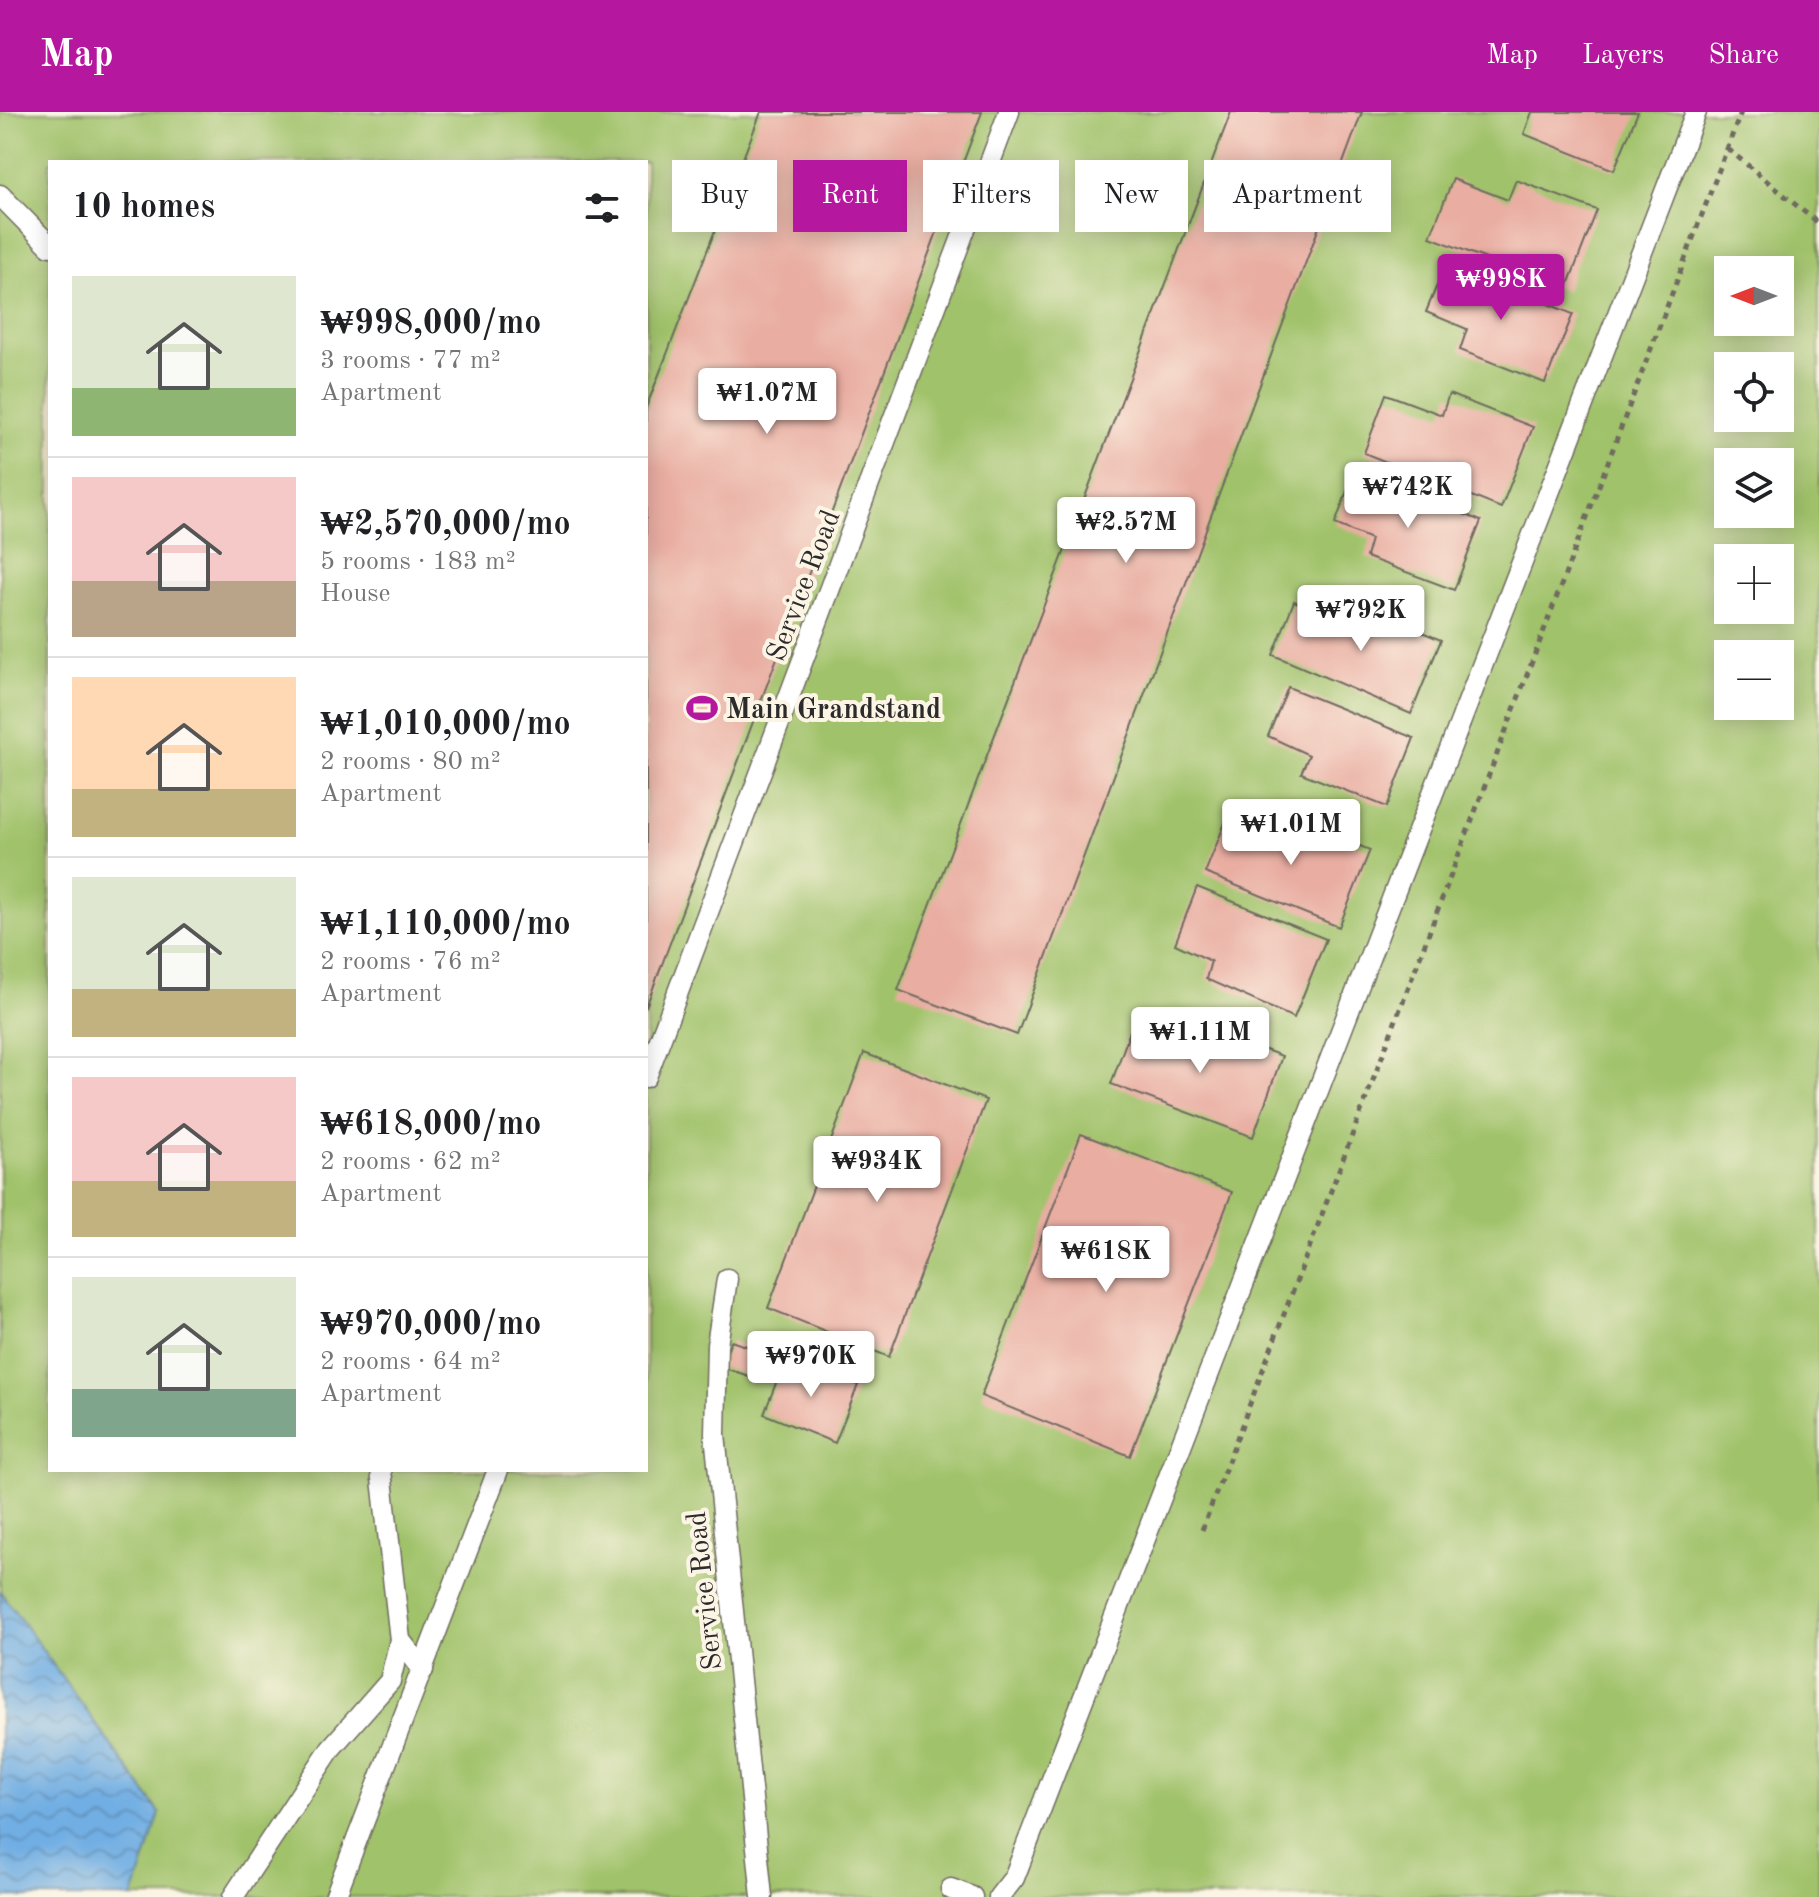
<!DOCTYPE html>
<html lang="en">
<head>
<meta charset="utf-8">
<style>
  :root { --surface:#fff; --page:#f6f6f6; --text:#202124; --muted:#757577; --line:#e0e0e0; --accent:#b5179e }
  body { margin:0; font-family:"Old Standard TT",serif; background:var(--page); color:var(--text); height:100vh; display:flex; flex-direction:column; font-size:30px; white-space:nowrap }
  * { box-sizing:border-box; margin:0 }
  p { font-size:26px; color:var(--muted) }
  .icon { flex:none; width:44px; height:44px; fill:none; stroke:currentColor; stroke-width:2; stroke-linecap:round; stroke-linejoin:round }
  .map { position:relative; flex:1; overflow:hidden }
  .drawer { position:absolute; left:48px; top:48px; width:600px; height:1312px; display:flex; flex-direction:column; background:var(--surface); border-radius:0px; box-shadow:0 4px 20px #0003 }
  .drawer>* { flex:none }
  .banner { position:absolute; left:672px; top:48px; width:760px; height:72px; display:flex; gap:16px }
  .needle { width:52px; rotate:270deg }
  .controls { position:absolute; left:1714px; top:144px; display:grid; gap:16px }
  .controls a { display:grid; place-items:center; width:80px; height:80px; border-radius:0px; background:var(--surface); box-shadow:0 4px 20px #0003; font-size:40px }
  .price { position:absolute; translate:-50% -68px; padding:0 18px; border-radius:8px; background:#fff; color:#222; font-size:26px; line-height:52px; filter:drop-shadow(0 2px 4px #0008) }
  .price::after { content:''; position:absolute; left:50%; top:48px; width:24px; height:18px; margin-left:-12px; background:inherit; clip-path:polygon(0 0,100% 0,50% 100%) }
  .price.selected { background:var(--accent); color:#fff }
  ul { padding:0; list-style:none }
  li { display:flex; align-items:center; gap:24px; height:200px; padding:0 24px }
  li+li { border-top:2px solid var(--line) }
  li span { display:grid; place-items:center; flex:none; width:224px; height:160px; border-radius:0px; color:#555 }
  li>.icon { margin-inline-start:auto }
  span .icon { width:96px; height:96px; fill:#fffc; stroke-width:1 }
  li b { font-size:34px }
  h2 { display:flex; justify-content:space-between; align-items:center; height:96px; padding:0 24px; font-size:34px }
  .chip { padding:0 28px; border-radius:0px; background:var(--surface); box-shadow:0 4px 20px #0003; font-size:28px; line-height:72px }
  .chip.selected { background:var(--accent); color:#fff }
  header { display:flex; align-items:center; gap:48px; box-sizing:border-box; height:112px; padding:0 40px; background:var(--accent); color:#fff }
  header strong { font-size:38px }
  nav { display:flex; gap:44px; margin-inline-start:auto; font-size:28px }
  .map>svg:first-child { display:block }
  .pitch { fill:#a0c26b; stroke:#66764b; stroke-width:2; fill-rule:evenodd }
  .water { fill:url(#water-waves); stroke:#4e6c87; stroke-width:2 }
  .building { fill:#e9ada2 }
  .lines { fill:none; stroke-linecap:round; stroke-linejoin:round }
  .service-casing { stroke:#6f6b60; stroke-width:23 }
  .path { stroke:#6f6b60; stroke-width:5; stroke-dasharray:6 6; stroke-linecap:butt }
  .service { stroke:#fff; stroke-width:20 }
  .labels { text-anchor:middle; stroke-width:8; stroke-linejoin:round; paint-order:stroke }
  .street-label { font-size:28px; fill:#2b2b2b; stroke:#fcf5e5 }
  .poi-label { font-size:28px; font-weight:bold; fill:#2b2b2b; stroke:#fcf5e5; text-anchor:start }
</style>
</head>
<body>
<header>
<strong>Map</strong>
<nav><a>Map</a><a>Layers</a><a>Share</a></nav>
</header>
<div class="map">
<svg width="1819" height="1785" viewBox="0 0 1819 1785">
  <defs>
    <pattern id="water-waves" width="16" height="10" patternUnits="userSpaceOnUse" patternTransform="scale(2)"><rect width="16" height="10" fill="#71aee3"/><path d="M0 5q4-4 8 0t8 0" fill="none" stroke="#5d8eb8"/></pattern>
  </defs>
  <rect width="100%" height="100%" fill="#fcf5e5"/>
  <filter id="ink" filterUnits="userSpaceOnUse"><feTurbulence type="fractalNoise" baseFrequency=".0125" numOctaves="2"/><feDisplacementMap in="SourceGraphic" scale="16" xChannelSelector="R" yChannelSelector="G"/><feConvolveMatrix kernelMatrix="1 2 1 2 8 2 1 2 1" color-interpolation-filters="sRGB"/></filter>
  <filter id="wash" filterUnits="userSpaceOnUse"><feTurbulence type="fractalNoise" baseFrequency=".006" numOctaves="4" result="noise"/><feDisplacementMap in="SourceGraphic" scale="32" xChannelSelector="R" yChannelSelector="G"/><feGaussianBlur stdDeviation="1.8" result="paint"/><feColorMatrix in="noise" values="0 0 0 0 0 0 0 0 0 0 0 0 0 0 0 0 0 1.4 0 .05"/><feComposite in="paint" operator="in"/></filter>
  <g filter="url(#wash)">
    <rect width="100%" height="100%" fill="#ede3c3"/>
    <path class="pitch" d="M0,0h1819v1785h-1819zM50,50h596v1308h-596zM1728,158h52v52h-52zM1728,254h52v52h-52zM1728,350h52v52h-52zM1728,446h52v52h-52zM1728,542h52v52h-52z"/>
    <polygon class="water" points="0,1479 160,1701 133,1785 0,1785"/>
    <g id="blocks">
      <g class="building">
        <polygon points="761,0 982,0 646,895 646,296"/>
        <polygon points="1231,0 1362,0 1017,923 898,878"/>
        <polygon points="1532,0 1638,0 1614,58 1524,22"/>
        <polygon points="1453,67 1508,88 1516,68 1597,98 1566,178 1430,125"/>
        <polygon points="1446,151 1573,202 1545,271 1460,238 1467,217 1426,200"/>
        <polygon points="1386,282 1442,303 1449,282 1533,315 1501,396 1364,341"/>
        <polygon points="1355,358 1481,409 1454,478 1366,445 1371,427 1335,412"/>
        <polygon points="1294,489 1349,513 1358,493 1441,528 1411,602 1273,543"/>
        <polygon points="1288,575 1414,626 1387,695 1301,661 1309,643 1268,624"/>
        <polygon points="1227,706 1281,728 1289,706 1370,738 1339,815 1205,761"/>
        <polygon points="1197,775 1326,827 1294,906 1206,867 1211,849 1175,832"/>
        <polygon points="1133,911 1191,932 1197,913 1282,944 1253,1025 1111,972"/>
        <polygon points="864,941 986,988 889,1245 768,1196"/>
        <polygon points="1081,1022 1232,1080 1130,1344 981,1284"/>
        <polygon points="731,1229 758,1238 749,1264 721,1255"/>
        <polygon points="787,1243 858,1273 835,1331 764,1302"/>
      </g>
    </g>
  </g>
  <g filter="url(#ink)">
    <use href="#blocks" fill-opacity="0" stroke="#6f6b60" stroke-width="2"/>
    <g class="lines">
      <defs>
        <g id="service">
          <polyline points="0,83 50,134"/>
          <polyline points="646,965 1009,0"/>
          <polyline points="727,1167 717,1233 715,1322 762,1785"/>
          <polyline points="381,1358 400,1528 423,1558"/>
          <polyline points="951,1777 972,1785"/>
          <polyline points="233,1785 331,1636 390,1569 400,1528"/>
          <polyline points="335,1785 498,1358"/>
          <polyline points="999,1785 1014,1766 1696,0"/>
        </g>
      </defs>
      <use href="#service" class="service-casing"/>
      <g class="path">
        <polyline points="1728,37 1819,112"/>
        <polyline points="1202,1418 1741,0"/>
      </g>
      <use href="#service" class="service"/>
    </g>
  </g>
  <defs>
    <symbol id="stadium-bare" viewBox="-9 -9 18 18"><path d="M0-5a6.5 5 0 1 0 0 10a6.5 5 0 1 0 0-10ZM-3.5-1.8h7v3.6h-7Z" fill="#b5179e" stroke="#fcf5e5" stroke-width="2.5" paint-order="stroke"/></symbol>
  </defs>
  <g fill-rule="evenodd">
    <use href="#stadium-bare" x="680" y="574" width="44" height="44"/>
  </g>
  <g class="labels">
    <g class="street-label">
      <text transform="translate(802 473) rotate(-69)" y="10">Service Road</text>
      <text transform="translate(703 1479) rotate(-96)" y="10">Service Road</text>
    </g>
    <g class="poi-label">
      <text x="726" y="606">Main Grandstand</text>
    </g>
  </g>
</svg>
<div class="controls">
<a><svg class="needle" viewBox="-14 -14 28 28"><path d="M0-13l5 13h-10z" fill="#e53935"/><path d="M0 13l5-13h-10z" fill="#757577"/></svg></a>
<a><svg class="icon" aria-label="locate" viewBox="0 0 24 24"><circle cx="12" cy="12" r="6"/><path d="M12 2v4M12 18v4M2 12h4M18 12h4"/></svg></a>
<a><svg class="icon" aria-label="layers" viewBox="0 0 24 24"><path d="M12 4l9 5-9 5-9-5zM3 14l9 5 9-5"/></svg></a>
<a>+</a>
<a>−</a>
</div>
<b class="price selected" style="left:1501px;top:210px">₩998K</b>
<b class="price" style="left:767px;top:324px">₩1.07M</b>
<b class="price" style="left:1408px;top:418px">₩742K</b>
<b class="price" style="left:1126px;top:453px">₩2.57M</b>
<b class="price" style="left:1361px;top:541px">₩792K</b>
<b class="price" style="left:1291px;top:755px">₩1.01M</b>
<b class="price" style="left:1200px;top:963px">₩1.11M</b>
<b class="price" style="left:877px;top:1092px">₩934K</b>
<b class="price" style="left:1106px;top:1182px">₩618K</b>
<b class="price" style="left:811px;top:1287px">₩970K</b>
<div class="banner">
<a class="chip">Buy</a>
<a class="chip selected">Rent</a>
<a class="chip">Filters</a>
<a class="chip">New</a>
<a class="chip">Apartment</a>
</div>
<section class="drawer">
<h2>10 homes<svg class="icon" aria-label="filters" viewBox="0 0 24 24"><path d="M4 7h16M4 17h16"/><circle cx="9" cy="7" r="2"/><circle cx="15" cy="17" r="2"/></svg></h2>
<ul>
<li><span style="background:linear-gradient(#dfe7d0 70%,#8fb573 0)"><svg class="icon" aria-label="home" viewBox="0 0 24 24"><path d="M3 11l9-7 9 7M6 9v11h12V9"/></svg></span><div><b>₩998,000/mo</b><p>3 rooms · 77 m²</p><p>Apartment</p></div></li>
<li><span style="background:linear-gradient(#f6c9c9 65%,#b9a48a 0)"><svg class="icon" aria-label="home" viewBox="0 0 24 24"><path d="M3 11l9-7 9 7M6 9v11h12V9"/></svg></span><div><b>₩2,570,000/mo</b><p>5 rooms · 183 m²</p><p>House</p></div></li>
<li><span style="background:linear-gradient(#ffd9b3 70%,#c2b280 0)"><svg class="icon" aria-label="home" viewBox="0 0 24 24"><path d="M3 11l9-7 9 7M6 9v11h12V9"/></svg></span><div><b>₩1,010,000/mo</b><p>2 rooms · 80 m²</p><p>Apartment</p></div></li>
<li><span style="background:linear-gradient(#dfe7d0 70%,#c2b280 0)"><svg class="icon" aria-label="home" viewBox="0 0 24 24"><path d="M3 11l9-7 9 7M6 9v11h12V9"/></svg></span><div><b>₩1,110,000/mo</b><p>2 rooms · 76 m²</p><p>Apartment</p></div></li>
<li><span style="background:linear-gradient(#f6c9c9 65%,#c2b280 0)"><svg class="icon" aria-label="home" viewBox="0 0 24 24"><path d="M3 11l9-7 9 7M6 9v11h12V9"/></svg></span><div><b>₩618,000/mo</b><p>2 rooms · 62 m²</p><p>Apartment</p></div></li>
<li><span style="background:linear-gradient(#dfe7d0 70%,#7fa58c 0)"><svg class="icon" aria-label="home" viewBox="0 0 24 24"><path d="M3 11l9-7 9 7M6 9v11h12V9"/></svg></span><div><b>₩970,000/mo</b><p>2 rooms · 64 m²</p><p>Apartment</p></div></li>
</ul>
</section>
</div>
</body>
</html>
